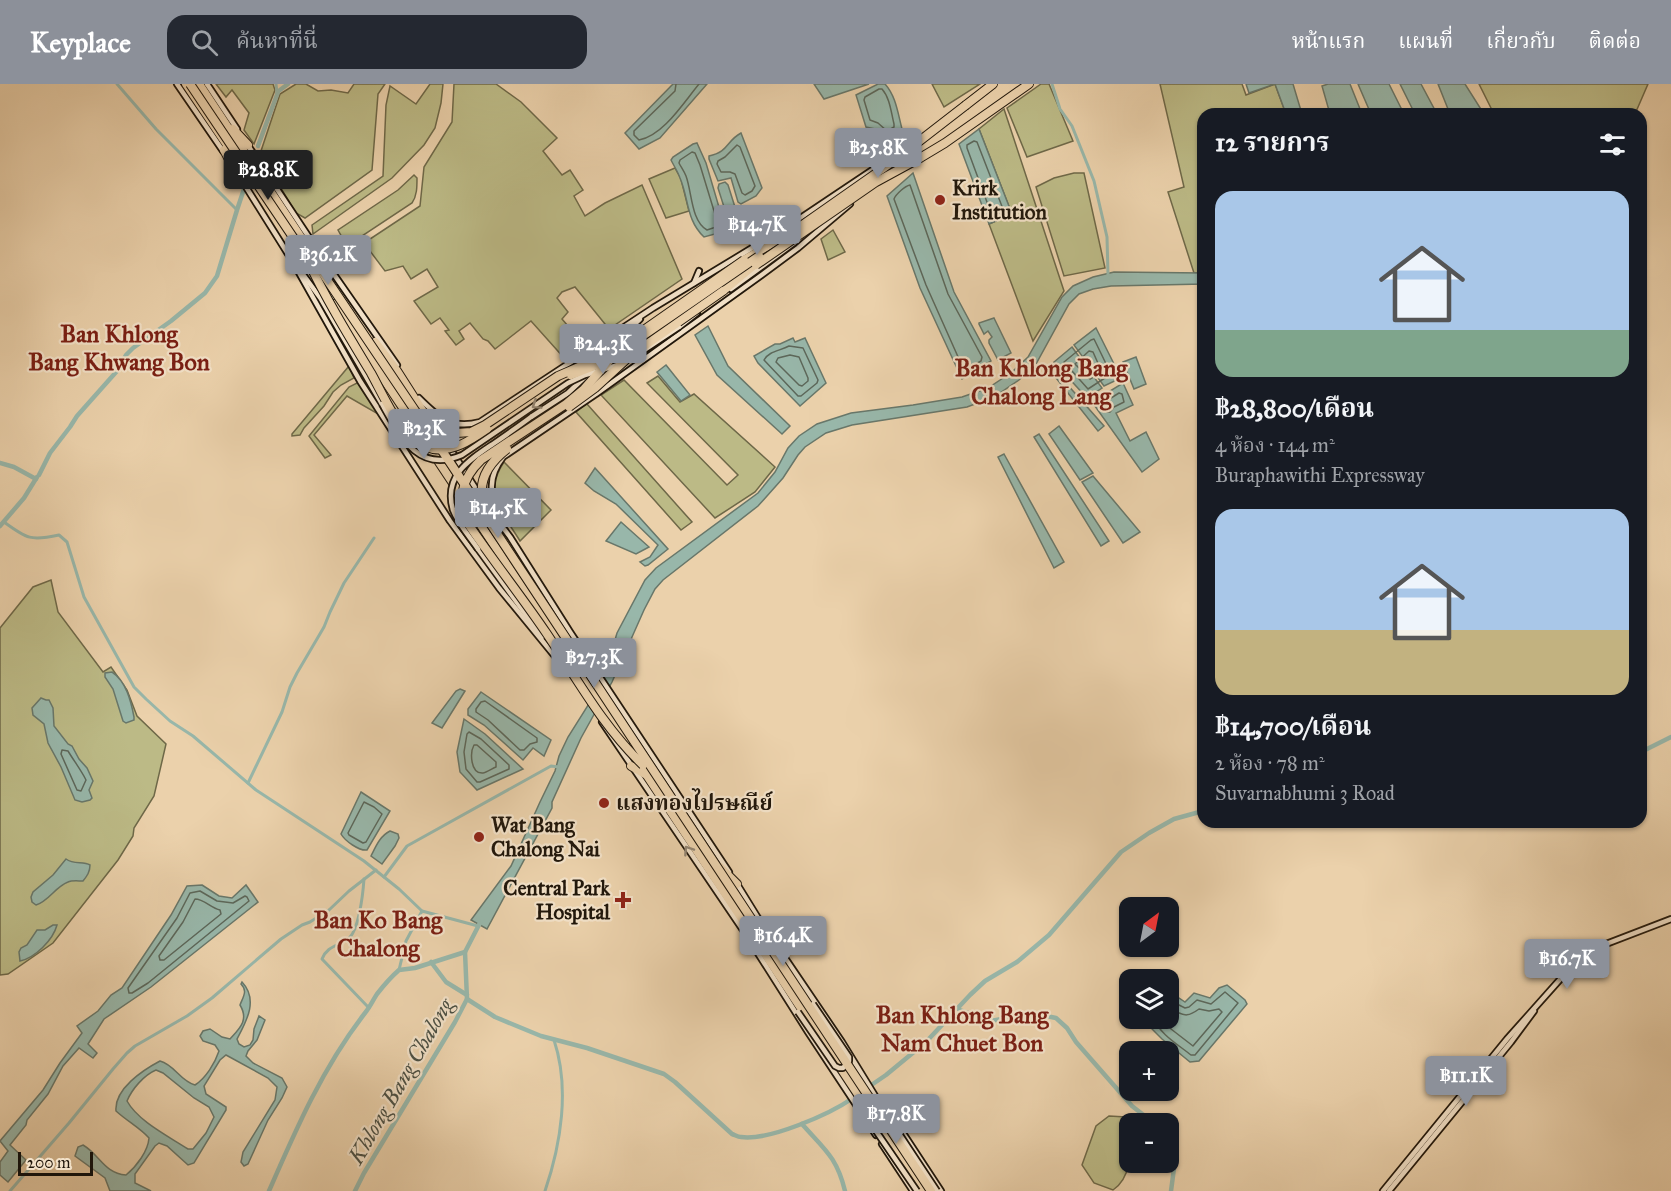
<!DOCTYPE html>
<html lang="th">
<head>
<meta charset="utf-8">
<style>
  :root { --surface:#171b24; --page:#242831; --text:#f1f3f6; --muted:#9ea1a6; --accent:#8c9099 }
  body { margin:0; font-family:"IM FELL Great Primer","Noto Serif Thai",serif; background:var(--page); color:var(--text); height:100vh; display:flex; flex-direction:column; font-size:22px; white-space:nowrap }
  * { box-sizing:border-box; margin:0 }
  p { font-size:20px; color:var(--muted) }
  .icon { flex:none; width:33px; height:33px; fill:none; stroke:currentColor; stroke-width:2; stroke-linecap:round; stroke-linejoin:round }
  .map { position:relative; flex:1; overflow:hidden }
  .drawer { position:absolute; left:1197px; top:24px; width:450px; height:720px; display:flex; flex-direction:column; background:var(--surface); border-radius:18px; box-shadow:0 2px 4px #0004 }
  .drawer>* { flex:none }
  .needle { width:39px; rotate:32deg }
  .buttons { position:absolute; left:1119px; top:813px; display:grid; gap:12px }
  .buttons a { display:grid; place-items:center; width:60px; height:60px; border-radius:12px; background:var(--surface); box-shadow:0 2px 4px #0004; font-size:30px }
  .scale { position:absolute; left:18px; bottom:15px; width:75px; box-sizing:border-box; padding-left:6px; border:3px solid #21170b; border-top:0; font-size:16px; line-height:21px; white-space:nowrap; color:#21170b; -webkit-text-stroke:4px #f2e1c8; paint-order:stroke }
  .price { position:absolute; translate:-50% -51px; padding:0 14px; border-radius:6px; background:var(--accent); color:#fff; font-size:20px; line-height:39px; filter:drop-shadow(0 2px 3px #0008) }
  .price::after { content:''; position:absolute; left:50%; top:36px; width:18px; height:14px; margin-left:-9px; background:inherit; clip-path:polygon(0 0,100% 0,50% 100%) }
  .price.current { background:#222; color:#fff }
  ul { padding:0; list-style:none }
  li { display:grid; align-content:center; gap:12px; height:318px; padding:0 18px }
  li span { display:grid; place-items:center; height:186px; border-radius:18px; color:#555 }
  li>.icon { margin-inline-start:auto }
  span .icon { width:108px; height:108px; fill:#fffc; stroke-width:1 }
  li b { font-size:26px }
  h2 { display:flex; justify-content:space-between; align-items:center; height:72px; padding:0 18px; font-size:26px }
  header { display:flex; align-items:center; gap:36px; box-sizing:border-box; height:84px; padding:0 30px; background:var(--accent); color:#fff }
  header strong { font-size:28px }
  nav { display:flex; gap:33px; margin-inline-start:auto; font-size:21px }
  .search { width:420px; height:54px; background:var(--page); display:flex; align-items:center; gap:15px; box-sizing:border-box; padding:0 21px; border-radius:18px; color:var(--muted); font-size:22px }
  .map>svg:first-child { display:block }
  .green { fill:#bcba86; stroke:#6e6848; stroke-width:1.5 }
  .water { fill:#98b7aa; stroke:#68776a; stroke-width:1.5; fill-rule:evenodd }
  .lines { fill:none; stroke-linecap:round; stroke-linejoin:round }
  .shore { stroke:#5c675a; stroke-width:1.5 }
  .canal { stroke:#98b7aa; stroke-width:3 }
  .river { stroke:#98b7aa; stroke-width:4.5 }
  .secondary-casing { stroke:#21170b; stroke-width:8 }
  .highway-casing { stroke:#21170b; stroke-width:10 }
  .secondary { stroke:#f2e1c8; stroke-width:4.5 }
  .highway { stroke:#ebd1ab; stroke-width:8 }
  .secondary-bridge-casing { stroke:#21170b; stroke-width:8; stroke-linecap:butt }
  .highway-bridge-casing { stroke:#21170b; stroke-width:10; stroke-linecap:butt }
  .secondary-bridge { stroke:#f2e1c8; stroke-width:4.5 }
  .highway-bridge { stroke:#ebd1ab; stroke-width:8 }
  .oneway { stroke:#948673 }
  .poi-dot { fill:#8f2418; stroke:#f2e1c8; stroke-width:2 }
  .labels { text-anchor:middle; stroke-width:4.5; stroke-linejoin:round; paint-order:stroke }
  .poi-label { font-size:21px; font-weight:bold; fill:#21170b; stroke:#f2e1c8; text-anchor:start }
  .water-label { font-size:22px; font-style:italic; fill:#4b4f43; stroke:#f2e1c8 }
  .quarter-label { font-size:24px; font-weight:bold; fill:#7a1f14; stroke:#f2e1c8 }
</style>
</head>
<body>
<header>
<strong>Keyplace</strong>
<div class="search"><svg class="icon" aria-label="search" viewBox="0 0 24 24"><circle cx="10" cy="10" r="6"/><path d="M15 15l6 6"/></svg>ค้นหาที่นี่</div>
<nav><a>หน้าแรก</a><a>แผนที่</a><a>เกี่ยวกับ</a><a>ติดต่อ</a></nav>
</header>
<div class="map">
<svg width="1671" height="1107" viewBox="0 0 1671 1107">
  <rect width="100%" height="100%" fill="#ebd1ab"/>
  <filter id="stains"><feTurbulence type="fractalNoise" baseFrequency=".00333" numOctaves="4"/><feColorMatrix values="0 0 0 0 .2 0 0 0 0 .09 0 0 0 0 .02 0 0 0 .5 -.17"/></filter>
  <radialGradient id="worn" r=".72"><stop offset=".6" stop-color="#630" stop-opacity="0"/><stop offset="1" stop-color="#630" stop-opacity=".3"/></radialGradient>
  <g class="green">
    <polygon points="216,0 273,0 275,6 254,60 244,46 249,29 232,6 226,13"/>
    <polygon points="296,0 306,0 318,7 331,6 348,9 354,0 385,0 378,10 372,86 305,134 296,129 260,70 280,10"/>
    <polygon points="430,0 443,0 441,19 435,44 424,61 392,94 313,150 312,141 383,92 386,21 390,2 416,20"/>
    <polygon points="454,0 496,0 521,18 557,54 543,67 562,91 570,86 583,106 574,112 585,132 605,119 642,101 682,195 609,245 575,203 562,208 557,214 568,228 562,235 585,262 565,275 531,237 495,265 488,257 483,255 470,239 459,247 464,255 456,261 445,247 449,246 440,234 431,240 414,217 438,203 427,185 411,195 403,182 385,187 364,159 420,122 424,83 452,38"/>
    <polygon points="932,0 980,0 944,23"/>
    <polygon points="1041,0 1049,0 1073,57 1027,73 1007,24"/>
    <polygon points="1160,0 1242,0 1246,11 1275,0 1286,30 1203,30 1203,189 1194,189 1168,108 1184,103"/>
    <polygon points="1479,0 1648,0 1635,30 1494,30"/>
    <polygon points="1004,25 1064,207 1033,257 989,140 1012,130 979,45"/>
    <polygon points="675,84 681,95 689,127 666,134 649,95"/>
    <polygon points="1074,89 1084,89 1105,184 1064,192 1036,103 1054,94"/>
    <path d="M414,91l3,3c0,9 0,18 -5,25l-65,43 -9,-16 60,-40z"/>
    <polygon points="833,146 845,168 828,176 821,155"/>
    <polygon points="349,282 354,294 341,301 333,308 324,322 304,344 300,351 292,352 292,350"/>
    <polygon points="658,292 680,318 694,310 775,383 755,408 715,434 601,311 624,296 727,401 738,391 647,299"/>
    <polygon points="359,298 378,330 347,312 314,351 331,371 325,374 309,352 349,303"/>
    <polygon points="586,320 587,320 692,438 681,446 576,328"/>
    <path d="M504,378l47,48 -31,31c-17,-28 -38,-47 -16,-79z"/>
    <polygon points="51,496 58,528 103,588 111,583 127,606 137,632 166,660 154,712 134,744 133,752 118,776 53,859 8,890 0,891 0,544 33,503"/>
    <path d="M1109,1032l17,1 9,6 -5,1c0,21 4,52 -17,66l-19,-7 -12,-18 14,-39z"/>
  </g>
  <g class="water">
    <polygon points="673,0 707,0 660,54 639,65 625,49"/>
    <polygon points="814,0 869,0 824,15"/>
    <path d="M878,0h7c11,12 13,30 17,45l-3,1 1,2 -6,2v1l-8,5 -7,1v-8l-4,-4 -9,-2 -10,-32z"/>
    <polygon points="1246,0 1293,0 1302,30 1286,30 1275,0 1249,9"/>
    <polygon points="1328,0 1350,0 1362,30 1330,30 1322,2"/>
    <polygon points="1358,0 1389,0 1404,30 1371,30"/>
    <polygon points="1400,0 1421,0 1437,30 1415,30"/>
    <polygon points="1438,0 1465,0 1484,30 1450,30"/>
    <polygon points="979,45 1012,130 989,140 959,60"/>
    <path d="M741,49l21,55 -6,8 -15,8 -3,-2 -7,-24 -13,3 -9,-22v-3c20,-4 17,-15 32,-23z"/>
    <path d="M697,59l9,20 20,68 -22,6c-18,-17 -15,-38 -24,-59 -2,-6 -6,-12 -9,-18l2,-3 20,-13z"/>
    <polygon points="913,89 954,208 991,277 962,295 920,204 887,112"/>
    <polygon points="725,98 728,101 741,142 732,146 731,145 718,104 719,100"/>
    <polygon points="1114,188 1203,189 1203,200 1111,202 1093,205 1079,210 1069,220 1036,280 1019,296 994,313 967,323 852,341 826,349 805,363 798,371 783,394 758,422 663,496 655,505 644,526 612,598 581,654 552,718 552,724 487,845 471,836 511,782 540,718 555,687 559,672 568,653 587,623 607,583 617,549 645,496 656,484 758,409 775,388 788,364 799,352 817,340 851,329 913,321 962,313 988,304 1012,288 1028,273 1062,213 1073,202 1093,193"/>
    <polygon points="994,234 1011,269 998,276 989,259 989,256 992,253 988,247 984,250 979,240 979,239"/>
    <polygon points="708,242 728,282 790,342 782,350 717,291 695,251"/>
    <polygon points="1096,244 1121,294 1104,302 1074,261"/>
    <polygon points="793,254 795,258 805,254 826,299 800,322 758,279 754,272 775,260 780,260"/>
    <polygon points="1072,263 1102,304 1087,314 1054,278"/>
    <polygon points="1136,273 1146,300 1134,305 1123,278"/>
    <polygon points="666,281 690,311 681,317 657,288"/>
    <polygon points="1050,281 1104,342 1098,347 1049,285"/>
    <polygon points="1123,299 1133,321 1116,329 1130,357 1146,348 1159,375 1142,388 1092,318"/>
    <polygon points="1059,342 1093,389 1080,396 1049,350"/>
    <polygon points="1039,350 1109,457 1101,462 1034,353"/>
    <polygon points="1004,370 1064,478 1054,484 998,373"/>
    <polygon points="595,384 668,465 648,481 645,482 640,478 650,473 658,461 616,420 594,407 585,399"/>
    <polygon points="1093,392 1140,448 1123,459 1082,398"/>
    <polygon points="621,438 649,463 636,470 606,457"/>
    <path d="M112,588c14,9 19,29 22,45v3l-8,3 -3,-2 -10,-32 -8,-12v-4z"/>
    <polygon points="460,605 465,607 442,644 432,639 456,607"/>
    <polygon points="481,608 551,656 544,672 533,664 523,676 484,641 468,631 468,625"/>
    <polygon points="41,614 46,616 49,616 53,624 54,642 68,660 72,662 79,675 87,684 93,697 89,706 92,714 90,716 82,718 75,716 61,683 48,659 44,640 33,631 32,624"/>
    <polygon points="464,635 485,650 523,685 477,706 460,688 457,668"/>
    <path d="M361,708l29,19 -23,39c-8,1 -22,-9 -26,-16z"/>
    <path d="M390,747l8,3 1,4 -4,8 -13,18 -11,-8c5,-10 9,-20 19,-25z"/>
    <path d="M66,775c8,6 17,2 24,6 0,7 -3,11 -7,16 -5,0 -11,-1 -15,1 -13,5 -19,19 -32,23l-4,-3 -1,-5 2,-5 20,-17z"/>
    <polygon points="202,801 219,812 232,814 246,801 258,818 151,903 104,935 88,960 97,969 93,974 79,964 63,982 48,1010 27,1036 26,1041 10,1061 26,1076 8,1098 0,1091 0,1078 8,1067 0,1057 43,1006 60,979 82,949 77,942 98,927 111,911 122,904 171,831 187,802"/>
    <path d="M53,841h4c-4,15 -22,33 -37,36l-1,-9 2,-4 6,-3 10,-15h8z"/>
    <path d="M242,898c17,18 4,40 -5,57l2,5 5,3 6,-2 3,-5 1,-11 5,-13 6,4 -8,20 -9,11 -2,5 7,7 29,15 5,9 -5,11 -14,22 -20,44 -4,2 -3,-4 2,-10 32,-52 2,-13 -9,-9 -42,-23 -6,5 -16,26 2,8 20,13v3l-32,53 -6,2 -21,-19 -8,-3 -4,3 -20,28v9l16,8h-41l-5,-13 -30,-22 3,-9 5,-2c17,10 21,28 43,30 11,-9 22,-24 23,-37 -9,-10 -22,-17 -33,-27 -2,-22 27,-41 44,-50 15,4 20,20 35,24 11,-7 20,-22 24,-34l-4,-6 -12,-4 -3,-5 3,-5 7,-2 12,8 8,2c10,-11 19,-19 10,-34 3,-8 8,-14 1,-21zM156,986l7,3 31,25 15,9 5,10 -8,16 -13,16h-5c-20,-13 -50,-28 -61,-48 5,-12 17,-26 29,-31z"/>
    <polygon points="1227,901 1245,916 1247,920 1199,977 1190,978 1162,955 1146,939 1149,935 1168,934 1169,914 1173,910 1185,918 1194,909 1210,914 1219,904"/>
  </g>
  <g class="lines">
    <g class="shore">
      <path d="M676,0l-1,7 -41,40v4l5,5c24,-4 45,-38 60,-56"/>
      <path d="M879,5h3c8,9 9,23 12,35v3l-7,4 -9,-8 -8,-3 -6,-20 1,-3z"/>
      <polygon points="974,57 977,58 1003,125 1002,128 995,131 991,129 967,64 967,61"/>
      <polygon points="737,61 740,63 755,102 752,107 745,111 742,109 735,90 730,88 721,88 717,80 718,77 725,73"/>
      <path d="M692,68l3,1 5,12 18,59 -2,3 -9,3c-16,-9 -15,-38 -21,-54 -2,-5 -5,-9 -7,-13l1,-3z"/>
      <path d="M910,101l38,109 34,63 -1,4 -14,8 -4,-1 -37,-83 -32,-86c2,-5 11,-13 16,-14z"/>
      <polygon points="1094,255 1111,290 1088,305 1064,278 1091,256"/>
      <path d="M789,262l14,2 15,32 -1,3 -16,13h-3l-34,-36c5,-9 16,-9 25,-14z"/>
      <polygon points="1089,267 1093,268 1101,286 1100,289 1090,295 1075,280"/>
      <polygon points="790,271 799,273 808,294 808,297 802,302 799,301 776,278 778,274"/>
      <polygon points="1119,309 1122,310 1124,318 1114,323 1110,328 1107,328 1103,322 1103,319"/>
      <polygon points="485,617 537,654 537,658 530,660 524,666 520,666 488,636 476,628 476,625 481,618"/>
      <polygon points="469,648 481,655 509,681 509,685 480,698 477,698 466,685 464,668 467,650"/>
      <path d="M474,661h3l19,17v5c-3,1 -10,6 -13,6 -13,1 -13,-21 -9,-28z"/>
      <path d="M62,666l6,1c6,10 13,19 18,29l-5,11 -4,-1 -16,-36z"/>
      <polygon points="364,718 374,723 382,730 366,758 363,759 349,751 348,749"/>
      <polygon points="200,807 217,817 233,819 245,812 247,813 249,817 148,899 132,909 129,909 128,904 177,834 190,809"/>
      <path d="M195,815c9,0 16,9 25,11l1,4 -57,46h-4l-1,-4 24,-34z"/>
      <path d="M1154,934c4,15 26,28 37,37h4l43,-52 -13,-11 -14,12 -14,-4 -8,7 -4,1 -12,-6 -5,-1"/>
      <path d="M1161,934l10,11 22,17 29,-34 -3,-3 -10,2 -10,-2c-15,11 -16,4 -31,0"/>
    </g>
    <g class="canal">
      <polyline points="117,0 156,45 237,126"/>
      <polyline points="276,0 277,9"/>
      <polyline points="1052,0 1060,25 1072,42 1094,97 1107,153 1108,191"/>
      <path d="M4,438c23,17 27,19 55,13l8,7 17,55 50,90 12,12 24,22 23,15 63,54 108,71 35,28 23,22 56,15"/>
      <polyline points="248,699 282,628 290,603 297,589 324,543 330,528 344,499 374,454"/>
      <polyline points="384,793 407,762 551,682 559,683"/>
      <path d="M364,795c-1,14 -5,52 -16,60 -10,7 -21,7 -26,20l47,49"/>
      <polyline points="399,886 406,857 422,827"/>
      <polyline points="10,1107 69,1039 113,985 127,969 135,962 187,932 212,914 281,855 302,841 310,838 329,826 349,807 376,786"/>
      <path d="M545,1107c16,-47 25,-103 9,-151"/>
    </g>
    <g class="river">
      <polyline points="280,6 288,0"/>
      <polyline points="258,62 278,8"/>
      <polyline points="0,379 14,383 36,395"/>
      <polyline points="39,391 50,369 70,343 77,332 117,287 126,271 133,264 171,237 205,209 217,192 237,126 248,93"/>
      <polyline points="0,442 24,414 37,393"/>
      <polyline points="1641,668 1671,653"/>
      <polyline points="431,878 446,898 467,911"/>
      <path d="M467,915l28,18 46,19 46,12 77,26 11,8 57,52c3,1 6,3 9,3 28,4 89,-23 112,-39"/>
      <polyline points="957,925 991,937 1022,931 1037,930 1056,934 1067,944 1076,958 1132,1022 1155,1040"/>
      <polyline points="867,1004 886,991 926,958 970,911 985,897 1017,878 1049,851 1121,768 1149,749 1174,735 1203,727"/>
      <path d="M802,1040c22,25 35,33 43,67"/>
      <polyline points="1168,1055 1175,1077 1171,1107"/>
      <path d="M269,1107c27,-62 54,-124 96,-178 5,-6 8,-13 12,-19 7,-9 14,-17 22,-24l16,-2 50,-16"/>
      <polyline points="355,1107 364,1089 455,938 467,915 465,868 482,835"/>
    </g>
    <defs>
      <g id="secondary">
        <polyline points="177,0 223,67"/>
        <polyline points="207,0 237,45"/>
        <polyline points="247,60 326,179 397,281"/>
        <polyline points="231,79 293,178 360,297 450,437 499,504 567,587"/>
        <polyline points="302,189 321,215 382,320"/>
        <polyline points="694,199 699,187"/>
        <polyline points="731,205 794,159"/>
        <polyline points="679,243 697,229"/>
        <polyline points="609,268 627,247 640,235"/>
        <path d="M419,314c19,19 32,32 61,24l173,-114 137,-83 115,-77"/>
        <polyline points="531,333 568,309 587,291"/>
        <polyline points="437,344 481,413"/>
        <polyline points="489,425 510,453 570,548 729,788"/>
        <path d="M504,440c-13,-25 -19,-44 -1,-67l93,-63 167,-120 35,-26 52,-44"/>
        <polyline points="478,465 542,553"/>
        <polyline points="602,638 747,852 808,948 876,1051"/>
        <polyline points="737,800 758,834 842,958 877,1015 897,1040 941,1107"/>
        <polyline points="776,865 813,920"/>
        <polyline points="882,1060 913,1107"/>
        <polyline points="1383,1107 1507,955 1580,873 1593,865 1671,835"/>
        <polyline points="1389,1107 1511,958 1534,927"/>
      </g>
      <g id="highway">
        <polyline points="186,0 252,98"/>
        <polyline points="199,0 314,173"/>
        <polyline points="966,21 993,0"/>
        <polyline points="233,45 248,61"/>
        <polyline points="224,66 232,81"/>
        <polyline points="920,74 945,59 1029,0"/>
        <polyline points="744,176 798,144"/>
        <polyline points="723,207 752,183"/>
        <polyline points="334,220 625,658"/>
        <polyline points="375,258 397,287 427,334"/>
        <polyline points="638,678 922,1107"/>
        <polyline points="631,682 645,690"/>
        <polyline points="720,783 737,800"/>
      </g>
    </defs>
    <use href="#secondary" class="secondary-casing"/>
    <use href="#highway" class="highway-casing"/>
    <use href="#secondary" class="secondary"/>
    <use href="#highway" class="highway"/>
    <defs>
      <g id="secondary-bridge">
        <polyline points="631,275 679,243"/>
        <path d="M382,320c18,32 36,70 80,51l106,-72 17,-8 33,-10"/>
        <path d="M478,465c-8,-12 -20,-25 -25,-39 -10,-34 16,-50 40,-66 13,-9 26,-18 38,-27"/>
        <polyline points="798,928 835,982 839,984 843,984 849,977 849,973 813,920"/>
        <polyline points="917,1107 876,1047 875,1043 880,1035 885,1033 892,1039 937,1107"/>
      </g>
      <g id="highway-bridge">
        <polyline points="190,0 309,177"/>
        <polyline points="798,144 895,76 966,21"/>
        <polyline points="309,169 451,380 931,1107"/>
        <path d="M306,173c19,40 42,78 65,116 11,20 22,45 38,63 6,6 16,11 24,13 21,3 38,-9 54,-20"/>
        <polyline points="756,181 876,98 920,74"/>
        <polyline points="634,258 759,172"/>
        <polyline points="571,291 607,277"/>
        <polyline points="569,323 595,304 630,272 723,207"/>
        <polyline points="422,330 433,341 443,346 457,349 471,348 485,341 558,292 618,266"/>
        <path d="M488,429c-14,-26 -3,-47 19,-64"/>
        <path d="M643,681c-39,-37 -66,-86 -96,-131 -25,-37 -53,-72 -78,-109 -12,-25 -8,-46 12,-65l85,-56 18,-15 34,-38 20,-17 106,-74"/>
      </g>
    </defs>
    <use href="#secondary-bridge" class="secondary-bridge-casing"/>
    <use href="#highway-bridge" class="highway-bridge-casing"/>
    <use href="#secondary-bridge" class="secondary-bridge"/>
    <use href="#highway-bridge" class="highway-bridge"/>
  </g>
  <defs><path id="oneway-chevron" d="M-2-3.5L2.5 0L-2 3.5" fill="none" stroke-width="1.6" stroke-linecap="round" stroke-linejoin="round" transform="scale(1.5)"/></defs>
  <g class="oneway">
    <use href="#oneway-chevron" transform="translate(536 321) rotate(146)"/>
    <use href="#oneway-chevron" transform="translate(688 766) rotate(-124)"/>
  </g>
  <g class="poi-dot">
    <circle cx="940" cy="116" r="6"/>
    <circle cx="604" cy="719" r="6"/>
    <circle cx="479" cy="753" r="6"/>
    <path d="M620 807h6v6h6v6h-6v6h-6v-6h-6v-6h6z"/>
  </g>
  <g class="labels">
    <g class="poi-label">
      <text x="952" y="111">Krirk<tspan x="952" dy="24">Institution</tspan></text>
      <text x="616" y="726">แสงทองไปรษณีย์</text>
      <text x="491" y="748">Wat Bang<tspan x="491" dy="24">Chalong Nai</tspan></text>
      <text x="610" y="811" text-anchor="end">Central Park<tspan x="610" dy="24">Hospital</tspan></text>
    </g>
    <g class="water-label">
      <text transform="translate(400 997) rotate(-60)" y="8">Khlong Bang Chalong</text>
    </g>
    <g class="quarter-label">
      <text x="119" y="258">Ban Khlong<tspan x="119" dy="28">Bang Khwang Bon</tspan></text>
      <text x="1041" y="292">Ban Khlong Bang<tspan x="1041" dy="28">Chalong Lang</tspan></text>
      <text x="378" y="844">Ban Ko Bang<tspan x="378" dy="28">Chalong</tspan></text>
      <text x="962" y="939">Ban Khlong Bang<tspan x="962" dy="28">Nam Chuet Bon</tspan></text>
    </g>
  </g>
  <rect width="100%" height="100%" filter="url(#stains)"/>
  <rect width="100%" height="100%" fill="url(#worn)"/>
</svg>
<div class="buttons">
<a><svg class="needle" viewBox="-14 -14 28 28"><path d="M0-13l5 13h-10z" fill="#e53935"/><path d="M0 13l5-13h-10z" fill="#9ea1a6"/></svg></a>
<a><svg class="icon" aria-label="layers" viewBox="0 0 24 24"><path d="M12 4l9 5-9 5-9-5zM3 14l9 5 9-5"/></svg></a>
<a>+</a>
<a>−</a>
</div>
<div class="scale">200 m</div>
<b class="price" style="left:878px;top:95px">฿25.8K</b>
<b class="price current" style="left:268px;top:117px">฿28.8K</b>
<b class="price" style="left:757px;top:172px">฿14.7K</b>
<b class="price" style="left:328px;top:202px">฿36.2K</b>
<b class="price" style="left:603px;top:291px">฿24.3K</b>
<b class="price" style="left:424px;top:376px">฿23K</b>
<b class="price" style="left:498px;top:455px">฿14.5K</b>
<b class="price" style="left:594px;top:605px">฿27.3K</b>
<b class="price" style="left:783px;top:883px">฿16.4K</b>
<b class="price" style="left:1567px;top:906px">฿16.7K</b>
<b class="price" style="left:1466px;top:1023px">฿11.1K</b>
<b class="price" style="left:896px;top:1061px">฿17.8K</b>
<section class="drawer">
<h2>12 รายการ<svg class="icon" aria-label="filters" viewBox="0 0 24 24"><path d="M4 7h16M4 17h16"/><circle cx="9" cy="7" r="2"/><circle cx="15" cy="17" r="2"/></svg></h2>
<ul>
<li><span style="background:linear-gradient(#a9c7e8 75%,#7fa58c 0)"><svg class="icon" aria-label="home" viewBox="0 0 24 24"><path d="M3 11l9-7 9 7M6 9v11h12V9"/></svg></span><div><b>฿28,800/เดือน</b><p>4 ห้อง · 144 m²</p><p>Buraphawithi Expressway</p></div></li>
<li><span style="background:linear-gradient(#a9c7e8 65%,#c2b280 0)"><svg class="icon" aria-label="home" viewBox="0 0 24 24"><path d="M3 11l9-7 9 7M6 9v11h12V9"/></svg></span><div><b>฿14,700/เดือน</b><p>2 ห้อง · 78 m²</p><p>Suvarnabhumi 3 Road</p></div></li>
</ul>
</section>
</div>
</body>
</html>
